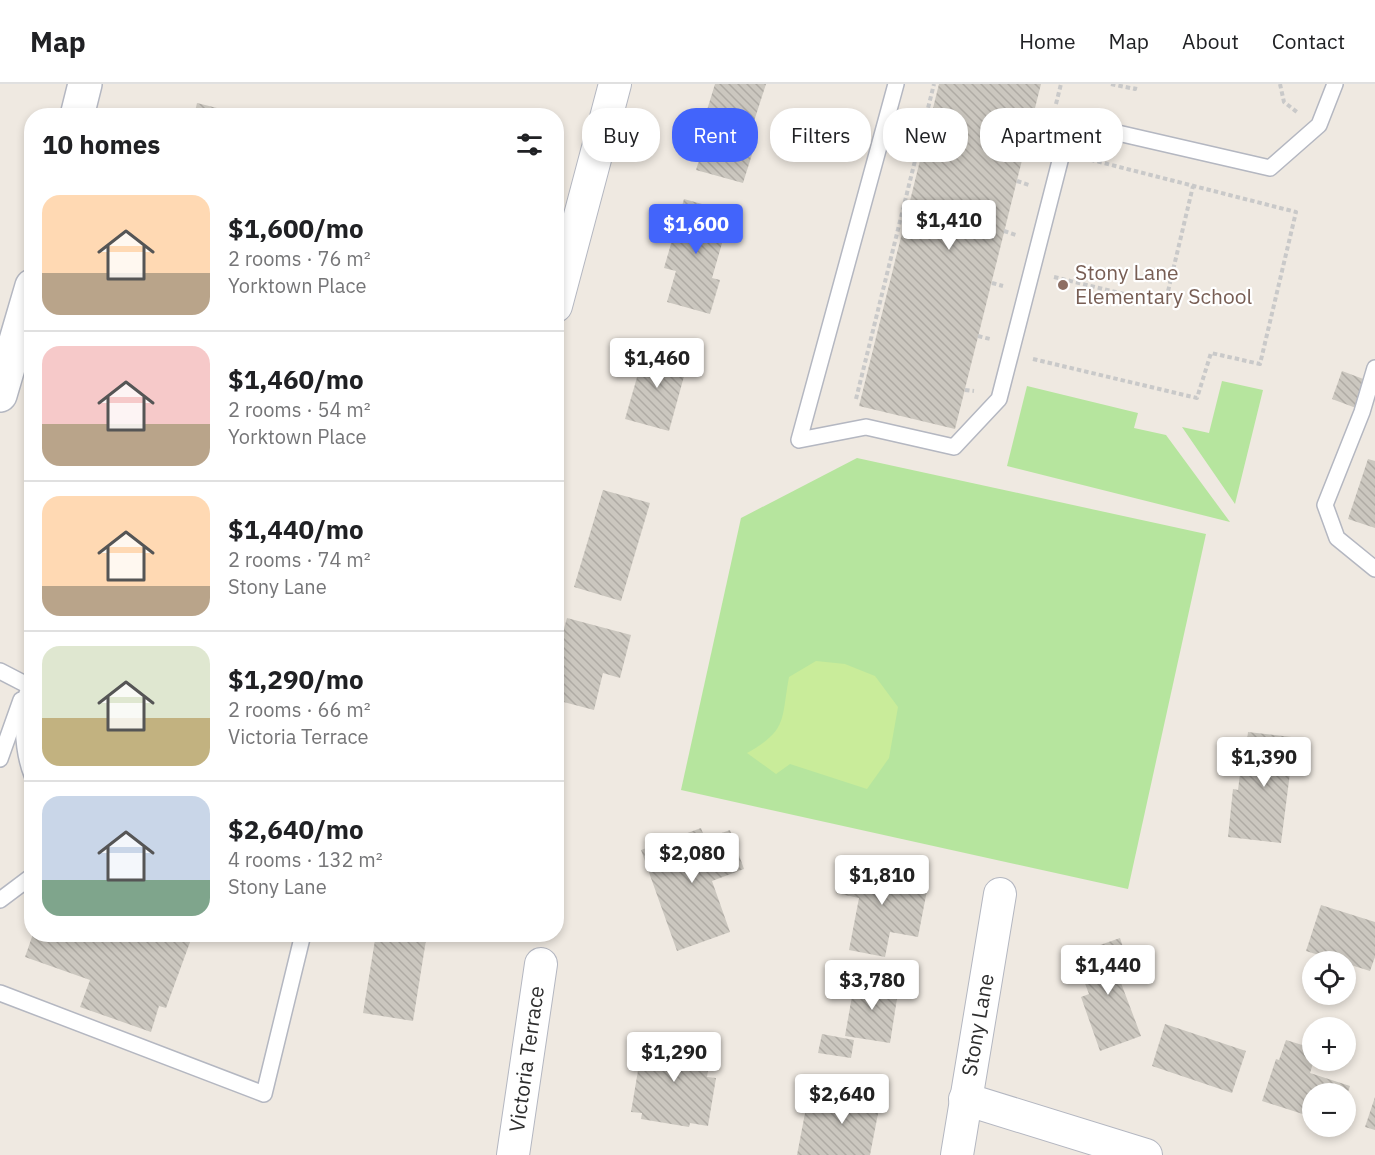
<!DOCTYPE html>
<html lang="en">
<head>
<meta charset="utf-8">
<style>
  :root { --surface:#fff; --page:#f2f2f2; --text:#202124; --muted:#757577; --line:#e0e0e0; --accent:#4264fb }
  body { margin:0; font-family:"IBM Plex Sans",sans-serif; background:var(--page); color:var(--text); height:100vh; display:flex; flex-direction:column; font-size:22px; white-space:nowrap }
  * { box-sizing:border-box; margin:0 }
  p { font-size:20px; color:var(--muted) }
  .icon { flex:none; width:33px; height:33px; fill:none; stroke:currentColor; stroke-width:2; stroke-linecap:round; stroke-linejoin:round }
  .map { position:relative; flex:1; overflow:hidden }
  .side { position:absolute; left:24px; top:24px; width:540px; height:834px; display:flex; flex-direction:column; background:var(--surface); border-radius:24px; box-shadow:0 3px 9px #0003 }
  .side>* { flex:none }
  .banner { position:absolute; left:582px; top:24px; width:570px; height:54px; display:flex; gap:12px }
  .buttons { position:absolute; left:1302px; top:867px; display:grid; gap:12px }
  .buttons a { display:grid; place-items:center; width:54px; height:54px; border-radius:50%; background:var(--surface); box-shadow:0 3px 9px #0003; font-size:30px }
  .price { position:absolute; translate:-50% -51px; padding:0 14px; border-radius:6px; background:#fff; color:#222; font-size:20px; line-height:39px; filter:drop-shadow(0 2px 3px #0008) }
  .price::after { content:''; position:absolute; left:50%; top:36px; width:18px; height:14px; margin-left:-9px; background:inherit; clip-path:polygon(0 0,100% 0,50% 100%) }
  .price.selected { background:var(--accent); color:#fff }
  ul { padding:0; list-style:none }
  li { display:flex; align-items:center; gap:18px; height:150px; padding:0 18px }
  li+li { border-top:2px solid var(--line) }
  li span { display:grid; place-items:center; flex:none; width:168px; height:120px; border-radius:18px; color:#555 }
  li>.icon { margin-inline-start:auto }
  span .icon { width:72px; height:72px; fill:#fffc; stroke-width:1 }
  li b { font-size:26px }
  h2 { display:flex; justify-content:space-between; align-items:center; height:72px; padding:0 18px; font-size:26px }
  .pill { padding:0 21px; border-radius:24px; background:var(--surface); box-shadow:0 3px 9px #0003; font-size:21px; line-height:54px }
  .pill.selected { background:var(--accent); color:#fff }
  header { display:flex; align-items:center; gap:36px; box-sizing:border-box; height:84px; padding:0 30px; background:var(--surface); border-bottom:2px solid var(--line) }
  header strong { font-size:28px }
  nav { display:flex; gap:33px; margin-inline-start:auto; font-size:21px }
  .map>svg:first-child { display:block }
  .green { fill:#b6e59e }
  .pitch { fill:#c9ec9a }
  .building { fill:url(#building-back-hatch) }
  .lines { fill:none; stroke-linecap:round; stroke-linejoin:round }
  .service-casing { stroke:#b4b7c1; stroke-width:18 }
  .minor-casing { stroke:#b4b7c1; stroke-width:34 }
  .secondary-casing { stroke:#b4b7c1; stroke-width:36 }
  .path { stroke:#c9c9c9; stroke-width:4; stroke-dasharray:4.5 3; stroke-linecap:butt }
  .service { stroke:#fff; stroke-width:15 }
  .minor { stroke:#fff; stroke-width:32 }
  .secondary { stroke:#fff; stroke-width:33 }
  .education-dot { fill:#8d6e63; stroke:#fff; stroke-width:2 }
  .labels { text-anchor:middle; stroke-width:4.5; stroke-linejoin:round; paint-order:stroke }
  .education-label { font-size:21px; fill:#785e54; stroke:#fff; text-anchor:start }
  .street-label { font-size:21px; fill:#2e2e2e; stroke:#fff }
</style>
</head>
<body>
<header>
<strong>Map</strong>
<nav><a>Home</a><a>Map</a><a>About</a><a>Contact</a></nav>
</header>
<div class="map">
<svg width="1375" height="1071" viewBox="0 0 1375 1071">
  <defs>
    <pattern id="building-back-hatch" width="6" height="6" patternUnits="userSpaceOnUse" patternTransform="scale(1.5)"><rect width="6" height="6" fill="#cbc7bf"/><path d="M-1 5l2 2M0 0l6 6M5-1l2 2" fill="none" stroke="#afaba4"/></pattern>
  </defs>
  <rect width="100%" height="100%" fill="#efe9e1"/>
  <g class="green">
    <polygon points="1222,297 1263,306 1235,420 1182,343 1209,349"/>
    <polygon points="1027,302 1138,329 1134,344 1166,351 1230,438 1007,382"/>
    <polygon points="857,374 1206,450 1128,805 681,706 741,434"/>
  </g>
  <path class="pitch" d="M816,577l29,3 30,12 23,31 -9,51 -22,31 -77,-25 -14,10 -29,-21c41,-23 34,-33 42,-76z"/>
  <g class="building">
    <polygon points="715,0 766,0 747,59 755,61 743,99 696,86 706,54 699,52"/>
    <polygon points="939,0 1041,0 955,345 859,322"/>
    <polygon points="197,19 225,26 223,32 194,32"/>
    <polygon points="173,26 191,31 191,32 172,32"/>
    <polygon points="684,115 731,128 712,194 720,196 710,230 667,218 676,187 664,184"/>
    <polygon points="646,262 689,274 669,347 625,335"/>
    <polygon points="1342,287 1366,296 1356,324 1332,315"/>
    <polygon points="1368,375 1375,377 1375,444 1348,435"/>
    <polygon points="603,406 650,419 621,517 574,503"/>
    <polygon points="567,534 631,551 620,594 603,589 594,626 556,616 556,572"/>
    <polygon points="1248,648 1300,654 1296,690 1290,689 1281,759 1228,753 1233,705 1238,706 1241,682 1244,682"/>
    <polygon points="701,744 705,755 730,746 744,785 712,797 730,848 677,867 641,766"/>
    <polygon points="842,779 929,796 918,853 890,848 885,873 849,866 859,814 836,809"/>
    <polygon points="1321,821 1375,838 1375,873 1370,887 1306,867"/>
    <polygon points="33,850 193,850 166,924 159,922 151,948 80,923 90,896 25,873"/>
    <polygon points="376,850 427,850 413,937 363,929"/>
    <polygon points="1120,854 1127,875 1119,877 1126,897 1121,899 1141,952 1100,967 1081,913 1089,910 1081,889 1090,886 1083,867"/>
    <polygon points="855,895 899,902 890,959 845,952"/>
    <polygon points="1165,940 1246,967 1232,1009 1152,982"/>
    <polygon points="822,950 854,956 851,974 818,969"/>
    <polygon points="644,951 712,962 707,993 716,994 708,1042 690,1039 689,1043 641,1035 642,1029 631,1028"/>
    <polygon points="1286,956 1312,964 1314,976 1310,989 1350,1002 1346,1014 1346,1010 1312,1010 1312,1033 1262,1017 1276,975 1279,976"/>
    <polygon points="836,1000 882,1009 870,1071 797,1071 806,1024 830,1029"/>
    <polygon points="1375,1013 1375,1046 1365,1043"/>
  </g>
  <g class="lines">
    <defs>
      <g id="service">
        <polyline points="896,0 799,356 866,343 954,363 999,315 1070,38 1270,84 1319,41 1335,0"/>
        <polyline points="1375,284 1362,328 1325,421 1337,454 1375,485"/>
        <polyline points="0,587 29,602"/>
        <path d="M32,599c-14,21 -9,70 0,92"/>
        <polyline points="0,675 21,616"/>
        <polyline points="0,816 32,792"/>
        <polyline points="0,909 264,1010 303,850"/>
      </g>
      <g id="minor">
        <polyline points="556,222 615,0"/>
        <polyline points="965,1015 1146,1071"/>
        <polyline points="513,1071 541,880"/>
        <polyline points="957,1071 1000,810"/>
      </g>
      <g id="secondary">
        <polyline points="77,32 85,0"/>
        <polyline points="0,311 32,202"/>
      </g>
    </defs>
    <use href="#service" class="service-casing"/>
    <use href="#minor" class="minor-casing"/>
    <use href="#secondary" class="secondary-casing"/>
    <g class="path">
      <polyline points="1111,0 1135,5 1136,0"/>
      <polyline points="1280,0 1284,18 1297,28"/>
      <polyline points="1056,20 1061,0"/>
      <polyline points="1030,44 1042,48"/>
      <polyline points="1017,97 1029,101"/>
      <polyline points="1004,147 1016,151"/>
      <polyline points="1054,193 1165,220 1193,102"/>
      <polyline points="992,199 1003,202"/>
      <polyline points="978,252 990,255"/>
      <polyline points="1033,275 1197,314 1211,269 1260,280 1296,128 1084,74"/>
      <polyline points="965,306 974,307"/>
      <polyline points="856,315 934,0"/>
    </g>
    <use href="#service" class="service"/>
    <use href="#minor" class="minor"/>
    <use href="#secondary" class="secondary"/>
  </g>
  <circle class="education-dot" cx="1063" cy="201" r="6"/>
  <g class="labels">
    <g class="education-label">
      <text x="1075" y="196">Stony Lane<tspan x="1075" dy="24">Elementary School</tspan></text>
    </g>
    <g class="street-label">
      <text transform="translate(978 941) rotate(-80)" y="7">Stony Lane</text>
      <text transform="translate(527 975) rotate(-82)" y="7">Victoria Terrace</text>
    </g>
  </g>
</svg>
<div class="buttons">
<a><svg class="icon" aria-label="locate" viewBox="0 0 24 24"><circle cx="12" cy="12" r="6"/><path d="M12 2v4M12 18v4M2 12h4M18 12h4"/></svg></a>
<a>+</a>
<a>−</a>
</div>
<b class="price" style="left:949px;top:167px">$1,410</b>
<b class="price selected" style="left:696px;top:171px">$1,600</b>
<b class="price" style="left:657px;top:305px">$1,460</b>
<b class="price" style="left:1264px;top:704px">$1,390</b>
<b class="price" style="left:692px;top:800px">$2,080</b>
<b class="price" style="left:882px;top:822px">$1,810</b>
<b class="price" style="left:1108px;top:912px">$1,440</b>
<b class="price" style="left:872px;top:927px">$3,780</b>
<b class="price" style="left:674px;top:999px">$1,290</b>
<b class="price" style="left:842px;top:1041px">$2,640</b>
<div class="banner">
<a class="pill">Buy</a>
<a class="pill selected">Rent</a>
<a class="pill">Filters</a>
<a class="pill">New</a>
<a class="pill">Apartment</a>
</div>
<section class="side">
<h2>10 homes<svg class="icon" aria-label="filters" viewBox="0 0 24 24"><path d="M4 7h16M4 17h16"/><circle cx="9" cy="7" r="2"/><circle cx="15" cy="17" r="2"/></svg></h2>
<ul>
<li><span style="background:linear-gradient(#ffd9b3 65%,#b9a48a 0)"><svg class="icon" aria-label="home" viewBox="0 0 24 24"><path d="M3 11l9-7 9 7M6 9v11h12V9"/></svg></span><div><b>$1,600/mo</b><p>2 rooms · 76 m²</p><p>Yorktown Place</p></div></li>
<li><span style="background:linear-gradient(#f6c9c9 65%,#b9a48a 0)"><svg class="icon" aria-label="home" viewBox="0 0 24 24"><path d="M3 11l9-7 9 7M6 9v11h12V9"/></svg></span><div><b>$1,460/mo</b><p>2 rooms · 54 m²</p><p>Yorktown Place</p></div></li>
<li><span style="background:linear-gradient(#ffd9b3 75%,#b9a48a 0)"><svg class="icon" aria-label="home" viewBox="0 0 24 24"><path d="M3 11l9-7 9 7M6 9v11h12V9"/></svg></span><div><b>$1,440/mo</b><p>2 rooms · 74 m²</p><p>Stony Lane</p></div></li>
<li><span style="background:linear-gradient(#dfe7d0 60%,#c2b280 0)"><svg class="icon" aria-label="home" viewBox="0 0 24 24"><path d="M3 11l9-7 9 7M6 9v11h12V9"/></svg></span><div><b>$1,290/mo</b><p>2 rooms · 66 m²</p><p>Victoria Terrace</p></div></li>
<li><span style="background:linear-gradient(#c9d6e8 70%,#7fa58c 0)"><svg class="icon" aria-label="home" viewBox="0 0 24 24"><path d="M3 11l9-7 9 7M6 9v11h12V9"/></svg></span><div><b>$2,640/mo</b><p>4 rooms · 132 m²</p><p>Stony Lane</p></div></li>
</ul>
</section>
</div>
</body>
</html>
